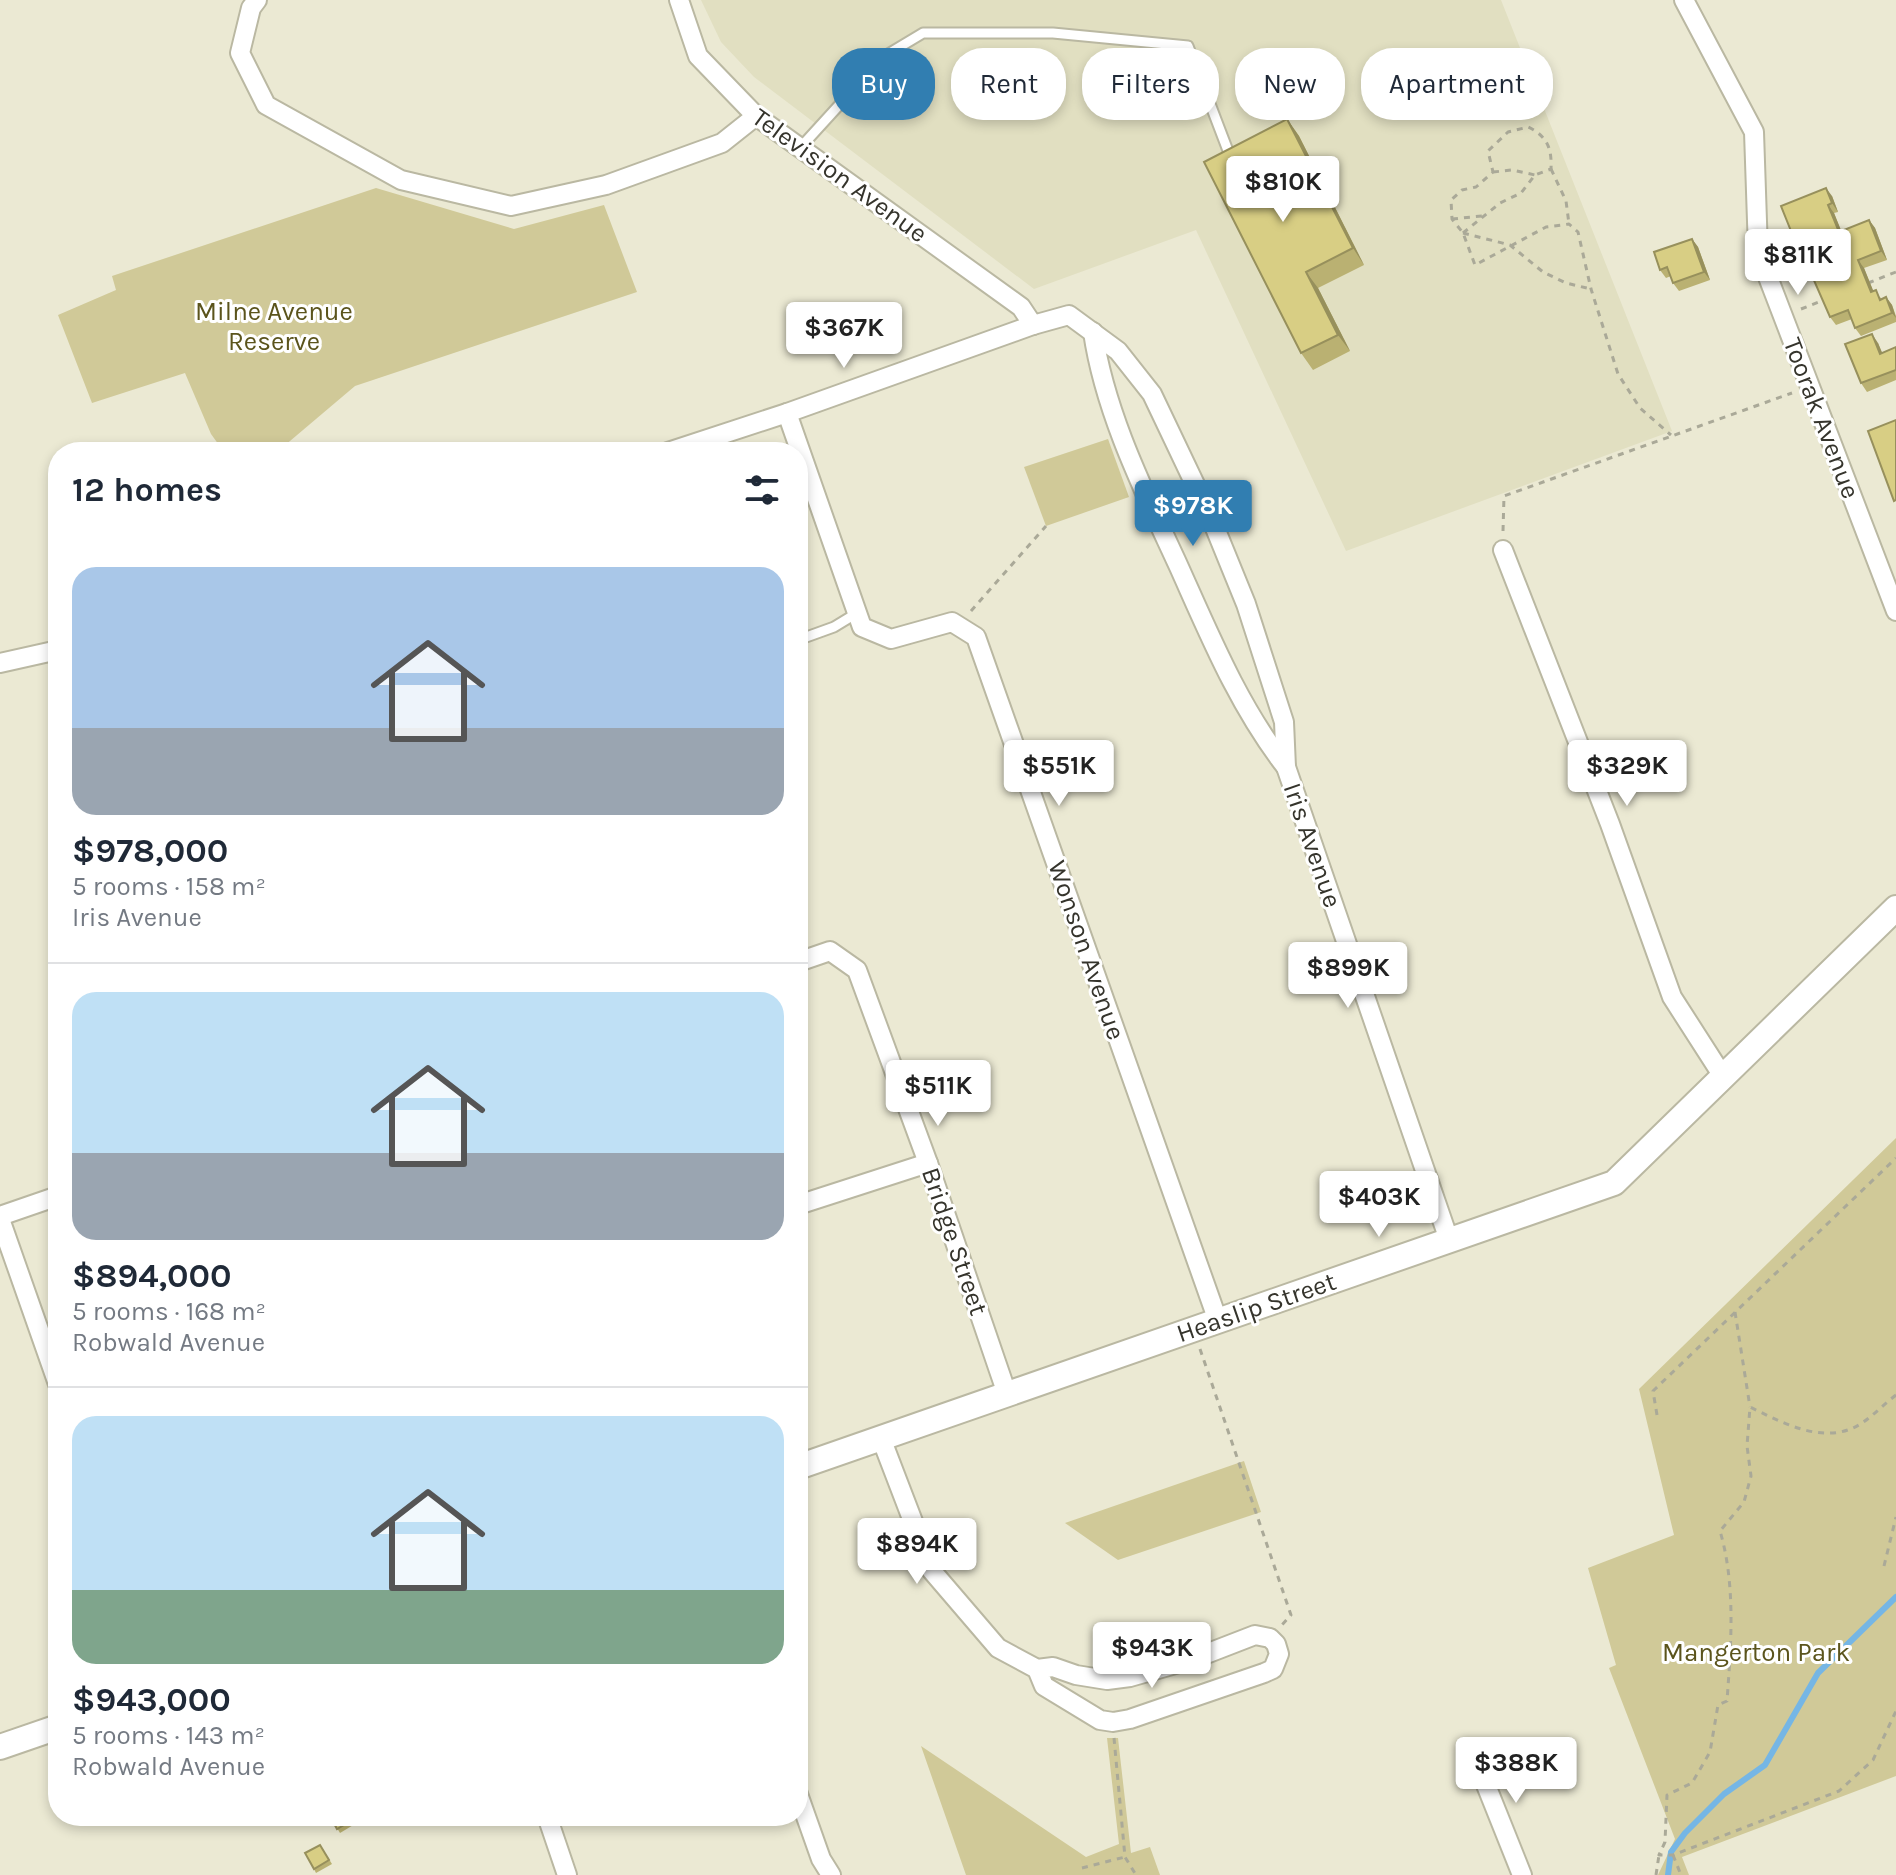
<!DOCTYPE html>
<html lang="en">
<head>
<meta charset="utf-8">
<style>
  :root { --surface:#fff; --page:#f2f2f3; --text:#1f2937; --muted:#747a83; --line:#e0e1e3; --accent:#317eb1 }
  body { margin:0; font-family:Karla,sans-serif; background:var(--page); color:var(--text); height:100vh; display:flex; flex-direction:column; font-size:30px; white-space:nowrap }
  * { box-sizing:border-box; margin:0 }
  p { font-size:26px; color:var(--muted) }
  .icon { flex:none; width:44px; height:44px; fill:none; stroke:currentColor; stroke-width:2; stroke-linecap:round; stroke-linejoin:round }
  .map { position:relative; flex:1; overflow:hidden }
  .details { position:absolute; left:48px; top:442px; width:760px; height:1384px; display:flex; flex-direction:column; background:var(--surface); border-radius:32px; box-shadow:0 4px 12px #0003 }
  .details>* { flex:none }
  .top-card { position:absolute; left:832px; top:48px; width:760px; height:72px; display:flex; gap:16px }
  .price { position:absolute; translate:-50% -68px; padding:0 18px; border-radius:8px; background:#fff; color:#222; font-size:26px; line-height:52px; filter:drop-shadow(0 2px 4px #0008) }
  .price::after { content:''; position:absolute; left:50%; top:48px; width:24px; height:18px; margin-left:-12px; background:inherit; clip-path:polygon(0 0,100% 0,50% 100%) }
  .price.active { background:var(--accent); color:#fff }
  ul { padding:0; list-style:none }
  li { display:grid; align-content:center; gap:16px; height:424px; padding:0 24px }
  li+li { border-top:2px solid var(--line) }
  li span { display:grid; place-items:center; height:248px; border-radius:24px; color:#555 }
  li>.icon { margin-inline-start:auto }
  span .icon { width:144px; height:144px; fill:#fffc; stroke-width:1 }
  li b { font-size:34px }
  h2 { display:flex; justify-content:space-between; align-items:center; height:96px; padding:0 24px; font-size:34px }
  .pill { padding:0 28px; border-radius:32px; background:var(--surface); box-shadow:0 4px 12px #0003; font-size:28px; line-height:72px }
  .pill.active { background:var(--accent); color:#fff }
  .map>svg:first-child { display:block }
  .built { fill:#e1dfc1 }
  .green { fill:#d0c998 }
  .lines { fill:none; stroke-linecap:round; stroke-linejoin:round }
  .stream { stroke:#75b6e5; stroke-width:6 }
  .service-casing { stroke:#bab8a2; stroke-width:13 }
  .minor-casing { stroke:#bab8a2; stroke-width:22 }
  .tertiary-casing { stroke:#bab8a2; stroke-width:28 }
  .path { stroke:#aaa998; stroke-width:3; stroke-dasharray:6 6; stroke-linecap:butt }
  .service { stroke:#fff; stroke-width:9 }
  .minor { stroke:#fff; stroke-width:18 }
  .tertiary { stroke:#fff; stroke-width:24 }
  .wall { fill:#bab172 }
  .shaded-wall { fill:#97905c }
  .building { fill:#d8ce84; stroke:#97905c; stroke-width:2 }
  .labels { text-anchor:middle; stroke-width:6; stroke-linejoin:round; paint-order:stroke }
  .street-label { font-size:26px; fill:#35342c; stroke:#fff }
  .park-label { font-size:26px; fill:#5b541c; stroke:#fff }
</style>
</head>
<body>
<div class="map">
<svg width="1896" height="1875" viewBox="0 0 1896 1875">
  <rect width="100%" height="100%" fill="#ebe9d3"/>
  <polygon class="built" points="701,0 1501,0 1672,431 1346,551 1196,230 1034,289 754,77 721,42"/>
  <g class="green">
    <polygon points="376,188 514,229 604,205 637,292 355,386 277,452 224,452 211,434 185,373 92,403 58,315 116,290 112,276"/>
    <polygon points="1108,439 1129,497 1046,526 1024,467"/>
    <polygon points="1896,1138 1896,1776 1682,1857 1689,1875 1658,1875 1675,1839 1609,1668 1616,1665 1588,1568 1674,1535 1639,1389"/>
    <polygon points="1244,1461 1261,1512 1118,1560 1065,1523"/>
    <polygon points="1107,1738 1118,1738 1131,1853 1150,1847 1160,1875 966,1875 921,1746 1086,1857 1119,1844"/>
  </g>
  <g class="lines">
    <polyline class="stream" points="1668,1875 1671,1852 1685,1833 1724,1794 1765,1765 1818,1673 1896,1597"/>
    <defs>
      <g id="service">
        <polyline points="800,148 883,57 923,33 1053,33 1188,46 1230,156"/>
        <polyline points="798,640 834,627 857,613"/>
      </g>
      <g id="minor">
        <polyline points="257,0 251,8 240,53 266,105 401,180 511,206 606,185 722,143 756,116"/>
        <polyline points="679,0 698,56 756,116 1021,307 1033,325"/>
        <polyline points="1684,0 1754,132 1758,251 1896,611"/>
        <path d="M1093,332c12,82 52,161 86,235 31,69 60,140 107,200"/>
        <polyline points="787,413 862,627 891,639 952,622 976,637 1218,1321"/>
        <polyline points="668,452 787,413 1033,325 1069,315 1118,351 1152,394 1211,518 1246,604 1284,722 1286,767 1449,1240"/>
        <polyline points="1503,550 1610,824 1672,997 1724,1078"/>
        <polyline points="0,663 58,650"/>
        <polyline points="798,962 830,951 857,970 928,1163 1007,1394"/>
        <polyline points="798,1205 928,1163"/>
        <polyline points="0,1216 58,1196"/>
        <polyline points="0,1219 58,1384"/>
        <polyline points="881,1438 932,1571 998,1648 1037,1669 1053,1667 1076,1675 1107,1680 1130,1677 1193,1659 1255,1635 1270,1638 1276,1644 1279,1654 1273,1669 1264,1673 1130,1719 1113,1722 1100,1720 1044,1686 1037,1669"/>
        <polyline points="1472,1750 1522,1875"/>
        <polyline points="798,1794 821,1859 831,1875"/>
        <polyline points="547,1816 567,1875"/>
      </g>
      <g id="tertiary">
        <polyline points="798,1467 1614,1183 1896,908"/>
        <polyline points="0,1747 58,1727"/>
      </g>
    </defs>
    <use href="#service" class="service-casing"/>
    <use href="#minor" class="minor-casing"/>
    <use href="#tertiary" class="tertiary-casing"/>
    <g class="path">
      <polyline points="1551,169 1566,201 1569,224"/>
      <polyline points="1493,172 1512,170 1535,175"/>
      <polyline points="1452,219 1482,216"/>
      <path d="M1463,233l37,-30 21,-10 14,-18 16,-6c1,-21 -4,-33 -23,-42l-20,5 -20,19 5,21 -17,15 -14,3 -11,10 1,19 11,14 12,32 71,-38 23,-3 9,8 13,57 27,85 22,34 31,27"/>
      <polyline points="1463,233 1510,245 1543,272 1566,283 1591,289"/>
      <polyline points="1868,283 1896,272"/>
      <polyline points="1801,309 1824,300"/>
      <polyline points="1503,531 1504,496 1792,393"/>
      <polyline points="971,611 1046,526"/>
      <polyline points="1735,1312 1750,1407"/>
      <polyline points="1200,1349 1291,1615 1281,1626"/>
      <path d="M1896,1395c-12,9 -22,20 -34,28 -36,24 -79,0 -112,-16l-3,39 4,30 -7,26 -24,29c16,54 11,114 7,170l-9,4 -8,47 -18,31 -25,12 -2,47 -6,13h14l166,-64 34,-31 23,-49"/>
      <polyline points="1657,1415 1653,1391 1896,1158"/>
      <polyline points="1884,1566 1896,1517"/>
      <polyline points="1114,1738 1125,1857 1136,1875"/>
      <polyline points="1673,1855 1681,1875"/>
      <polyline points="1082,1868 1125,1857"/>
      <polyline points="1656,1875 1659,1855"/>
    </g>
    <use href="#service" class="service"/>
    <use href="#minor" class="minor"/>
    <use href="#tertiary" class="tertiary"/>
  </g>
  <g class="wall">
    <polygon points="1287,119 1299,136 1364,265 1318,288 1350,351 1313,370 1301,353"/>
    <polygon points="1832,196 1838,212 1834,213 1841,231 1869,220 1875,228 1887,260 1864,268 1873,291 1882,299 1886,297 1892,305 1896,316 1896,322 1861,336 1855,328 1852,319 1836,325 1830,317 1810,271 1802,274 1797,266"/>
    <polygon points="1692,239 1698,247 1710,280 1679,291 1673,283 1671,276 1666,278 1660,270"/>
    <polygon points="1878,343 1882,353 1896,347 1896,380 1867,392 1861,383"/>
    <polygon points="330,1816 351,1816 355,1824 340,1833"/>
    <polygon points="320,1845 332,1864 316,1873 314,1869"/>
  </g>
  <g class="shaded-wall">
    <polygon points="1287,119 1299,136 1364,265 1353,248"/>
    <polygon points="1826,188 1832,196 1838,212 1832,203"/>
    <polygon points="1828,205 1834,213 1845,240 1839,232"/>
    <polygon points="1869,220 1875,228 1887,260 1881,251"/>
    <polygon points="1692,239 1698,247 1710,280 1704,272"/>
    <polygon points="1858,260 1864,268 1877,300 1871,292"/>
    <polygon points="1306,272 1318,288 1350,351 1338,335"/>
    <polygon points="1886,297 1892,305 1896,318 1892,313"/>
    <polygon points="1872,334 1878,343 1886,362 1880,354"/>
  </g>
  <g class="building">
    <polygon points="1287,119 1353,248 1306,272 1338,335 1301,353 1204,162"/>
    <polygon points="1826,188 1832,203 1828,205 1839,232 1869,220 1881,251 1858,260 1871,292 1876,290 1880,300 1886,297 1892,313 1855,328 1848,310 1830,317 1806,262 1797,266 1790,248 1797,246 1781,206"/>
    <polygon points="1692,239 1704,272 1673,283 1667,267 1660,270 1654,252"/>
    <polygon points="1872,334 1880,354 1896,347 1896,370 1861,383 1845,344"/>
    <polygon points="1896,420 1896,500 1894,501 1868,431"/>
    <polygon points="330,1816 350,1816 352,1820 337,1829"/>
    <polygon points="320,1845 329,1860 314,1869 305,1853"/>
  </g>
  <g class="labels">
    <g class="street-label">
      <text transform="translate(840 175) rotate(36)" y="9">Television Avenue</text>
      <text transform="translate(1822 418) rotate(69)" y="9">Toorak Avenue</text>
      <text transform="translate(1313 845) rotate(71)" y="9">Iris Avenue</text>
      <text transform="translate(1087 950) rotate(71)" y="9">Wonson Avenue</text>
      <text transform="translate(955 1241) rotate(71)" y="9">Bridge Street</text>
      <text transform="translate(1256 1307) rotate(-19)" y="9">Heaslip Street</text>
    </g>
    <g class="park-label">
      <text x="274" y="320">Milne Avenue<tspan x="274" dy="30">Reserve</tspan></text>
      <text x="1756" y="1661">Mangerton Park</text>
    </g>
  </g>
</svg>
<b class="price" style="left:1283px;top:224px">$810K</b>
<b class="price" style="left:1798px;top:297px">$811K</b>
<b class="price" style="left:844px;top:370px">$367K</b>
<b class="price active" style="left:1193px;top:548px">$978K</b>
<b class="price" style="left:1059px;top:808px">$551K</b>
<b class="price" style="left:1627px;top:808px">$329K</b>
<b class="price" style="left:1348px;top:1010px">$899K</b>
<b class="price" style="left:938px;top:1128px">$511K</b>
<b class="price" style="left:1379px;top:1239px">$403K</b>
<b class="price" style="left:917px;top:1586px">$894K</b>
<b class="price" style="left:1152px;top:1690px">$943K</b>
<b class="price" style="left:1516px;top:1805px">$388K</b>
<div class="top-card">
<a class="pill active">Buy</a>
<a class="pill">Rent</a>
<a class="pill">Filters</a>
<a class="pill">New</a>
<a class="pill">Apartment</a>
</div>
<section class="details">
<h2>12 homes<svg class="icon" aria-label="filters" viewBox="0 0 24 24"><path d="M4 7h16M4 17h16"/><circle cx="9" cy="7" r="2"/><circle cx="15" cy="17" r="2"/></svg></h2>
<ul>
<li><span style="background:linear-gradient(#a9c7e8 65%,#9aa5b1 0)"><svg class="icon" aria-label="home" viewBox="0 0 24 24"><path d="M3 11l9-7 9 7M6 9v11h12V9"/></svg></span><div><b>$978,000</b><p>5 rooms · 158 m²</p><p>Iris Avenue</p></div></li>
<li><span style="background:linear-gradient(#bfe0f5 65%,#9aa5b1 0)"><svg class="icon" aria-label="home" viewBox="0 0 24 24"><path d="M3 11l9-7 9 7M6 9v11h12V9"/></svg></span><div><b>$894,000</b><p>5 rooms · 168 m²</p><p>Robwald Avenue</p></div></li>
<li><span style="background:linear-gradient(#bfe0f5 70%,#7fa58c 0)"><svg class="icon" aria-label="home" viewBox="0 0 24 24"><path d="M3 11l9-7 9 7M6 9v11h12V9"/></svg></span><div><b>$943,000</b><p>5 rooms · 143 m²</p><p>Robwald Avenue</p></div></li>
</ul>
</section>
</div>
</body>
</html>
